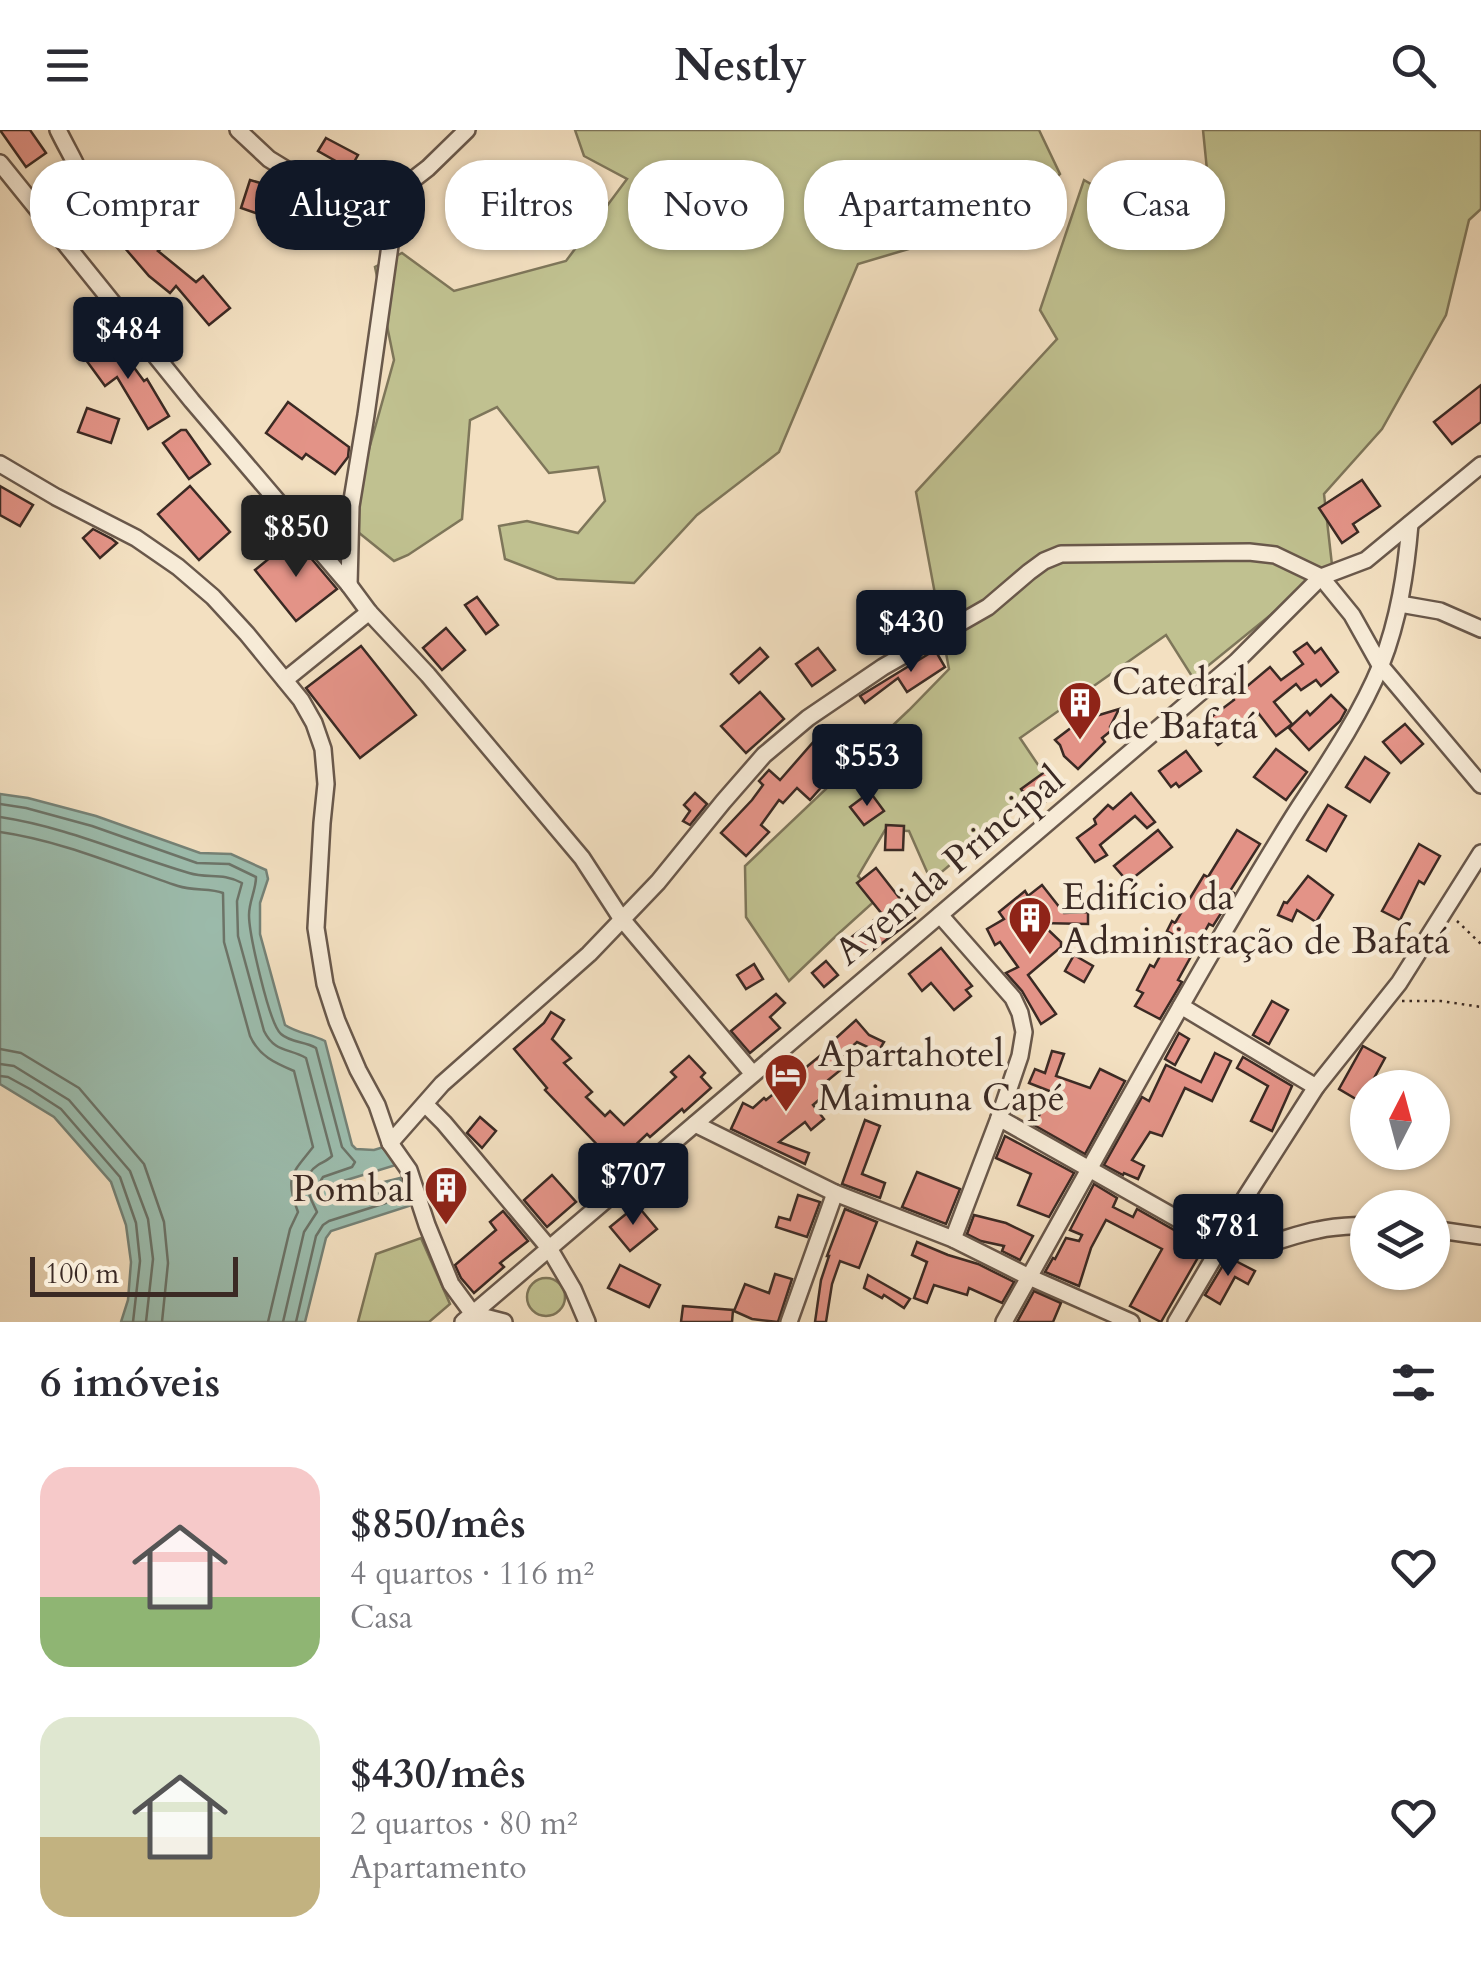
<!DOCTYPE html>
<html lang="pt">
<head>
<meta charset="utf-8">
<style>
  :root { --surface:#fff; --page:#f2f2f3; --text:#2b2b33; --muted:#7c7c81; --accent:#111827 }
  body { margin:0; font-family:Cardo,serif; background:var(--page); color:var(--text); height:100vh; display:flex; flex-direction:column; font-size:38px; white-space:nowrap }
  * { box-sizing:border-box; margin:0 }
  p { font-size:32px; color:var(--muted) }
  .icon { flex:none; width:55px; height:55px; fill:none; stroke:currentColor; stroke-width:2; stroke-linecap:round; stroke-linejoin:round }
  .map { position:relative; height:1192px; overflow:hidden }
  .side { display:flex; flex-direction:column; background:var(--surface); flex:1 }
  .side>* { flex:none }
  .banner { position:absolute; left:30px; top:30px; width:1422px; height:90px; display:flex; gap:20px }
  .needle { width:65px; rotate:6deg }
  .fabs { position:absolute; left:1350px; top:940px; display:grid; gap:20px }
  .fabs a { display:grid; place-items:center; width:100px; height:100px; border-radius:50%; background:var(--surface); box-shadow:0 2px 8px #0004; font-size:50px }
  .scale { position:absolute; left:30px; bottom:25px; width:208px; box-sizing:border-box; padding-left:10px; border:5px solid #3b2a24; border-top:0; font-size:28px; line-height:35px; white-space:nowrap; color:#3b2a24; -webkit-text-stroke:8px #f7ebd7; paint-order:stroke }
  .price { position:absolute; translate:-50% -85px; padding:0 22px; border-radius:10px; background:var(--accent); color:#fff; font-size:32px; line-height:65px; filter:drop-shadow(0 2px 5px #0008) }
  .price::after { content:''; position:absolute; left:50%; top:60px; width:30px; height:22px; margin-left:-15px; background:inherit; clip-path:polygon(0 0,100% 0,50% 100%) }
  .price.active { background:#222; color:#fff }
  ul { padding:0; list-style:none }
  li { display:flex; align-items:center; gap:30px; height:250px; padding:0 40px }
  li span { display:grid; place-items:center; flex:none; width:280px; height:200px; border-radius:30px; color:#555 }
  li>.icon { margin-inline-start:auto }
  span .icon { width:120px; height:120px; fill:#fffc; stroke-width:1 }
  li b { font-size:42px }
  h2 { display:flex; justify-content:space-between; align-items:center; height:120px; padding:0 40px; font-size:42px }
  .pill { padding:0 35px; border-radius:40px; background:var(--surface); box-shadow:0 2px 8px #0004; font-size:35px; line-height:90px }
  .pill.active { background:var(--accent); color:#fff }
  header { display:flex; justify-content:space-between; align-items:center; height:130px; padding:0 40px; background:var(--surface); font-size:45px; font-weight:800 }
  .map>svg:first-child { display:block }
  .green { fill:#c0c190; stroke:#7e765a; stroke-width:2.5 }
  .water { fill:#9cbdae; stroke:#758277; stroke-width:2.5 }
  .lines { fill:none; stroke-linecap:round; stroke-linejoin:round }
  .shore { stroke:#6c7469; stroke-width:2.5 }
  .building { fill:#e39387; stroke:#3b2a24; stroke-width:2.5 }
  .minor-casing { stroke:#69584b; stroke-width:20 }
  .path { stroke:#3b2a24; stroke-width:2.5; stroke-dasharray:2.5 5; stroke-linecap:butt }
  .minor { stroke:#f7ebd7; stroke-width:15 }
  .labels { text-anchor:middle; stroke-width:9; stroke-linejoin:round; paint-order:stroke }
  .poi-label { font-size:38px; fill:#3b2a24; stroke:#f7ebd7; text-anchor:start }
  .street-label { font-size:38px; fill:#3b2a24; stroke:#f7ebd7 }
</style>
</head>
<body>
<header><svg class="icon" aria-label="menu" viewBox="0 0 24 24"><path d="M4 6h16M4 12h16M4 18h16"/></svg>Nestly<svg class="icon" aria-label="search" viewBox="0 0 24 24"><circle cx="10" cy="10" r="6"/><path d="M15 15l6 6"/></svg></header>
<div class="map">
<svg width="1481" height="1192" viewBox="0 0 1481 1192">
  <rect width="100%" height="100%" fill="#f3e0c1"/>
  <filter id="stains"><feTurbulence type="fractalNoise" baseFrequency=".002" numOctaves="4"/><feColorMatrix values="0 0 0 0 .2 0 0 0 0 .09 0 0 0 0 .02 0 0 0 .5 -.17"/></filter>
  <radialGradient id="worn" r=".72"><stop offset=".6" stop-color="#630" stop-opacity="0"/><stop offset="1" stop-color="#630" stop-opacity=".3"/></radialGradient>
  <g class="green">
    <polygon points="575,0 1039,0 1060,44 1007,94 912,118 858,134 779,322 697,385 634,453 557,449 505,429 499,396 527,391 578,403 605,371 598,337 549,343 497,277 470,290 462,389 408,425 394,431 348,394 394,230 375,137 402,123 454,161 566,131 627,49 584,26"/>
    <polygon points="1203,0 1481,0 1481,79 1469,90 1446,185 1382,299 1324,364 1332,435 1193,548 1166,505 1020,608 1049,651 931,751 909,701 885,700 858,746 878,768 837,805 789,851 746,787 745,736 909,580 949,539 916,362 1057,209 1040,180 1084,50 1108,64 1119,89 1171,107 1213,100"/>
    <polygon points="421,1108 450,1174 429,1192 358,1192 376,1124"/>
    <circle cx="546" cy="1167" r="19"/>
  </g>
  <path class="water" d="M0,664l28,4 68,18 104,37 31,1 35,16 2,9 -8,24v31l25,91c12,8 26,9 40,16l27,104 4,4 18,1 16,-5 6,20 -69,21 6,7h7l60,-15 9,28 -78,25 -5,7 -21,84h-184l7,-22 3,-38 -5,-37 -15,-43 -57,-65 -54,-33z"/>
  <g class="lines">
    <g class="shore">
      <path d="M0,674l26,4 66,18 105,37 32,1 27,13c0,13 -7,24 -7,38 0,18 20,109 32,119 10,9 24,7 35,14l26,99 13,15 -3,5 -29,10c-8,11 -1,23 11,26l55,-12 6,5 -3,5 -63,20 -6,4 -7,11 -20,86"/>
      <path d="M0,687c66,10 125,37 189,56 19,6 33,-1 53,10l-5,18 1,35 26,95c11,22 25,17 42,27l26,98c-4,4 -9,6 -14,9 -20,13 -8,32 -1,47l-13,20 -21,90"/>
      <path d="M0,702c62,9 119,34 178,54 15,5 33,2 45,7l1,49 26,94c9,20 25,27 44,35l19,76c-20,26 -29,29 -15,65l-8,17 -22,93"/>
      <polyline points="0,919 21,923 79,958 144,1034 164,1092 168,1133 162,1192"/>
      <polyline points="0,934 14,936 69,970 130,1041 148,1089 153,1129 146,1192"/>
      <polyline points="0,946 8,947 30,959 61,979 120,1047 136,1093 140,1131 133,1192"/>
    </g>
  </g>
  <g class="building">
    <polygon points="0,0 30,0 46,23 26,37"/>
    <polygon points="326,8 358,25 350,39 318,21"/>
    <polygon points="250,50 332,74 325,95 279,79 276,90 241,78"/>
    <polygon points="132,84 162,118 158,121 196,152 203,146 230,178 209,195 176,156 170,163 149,146 111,102"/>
    <polygon points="113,209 144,251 147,249 169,286 148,299 117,247 105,256 86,230"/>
    <polygon points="1481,255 1481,292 1452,314 1434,292"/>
    <polygon points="288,272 349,317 348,327 335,344 306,324 302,329 266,303"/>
    <polygon points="87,278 119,289 111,313 78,302"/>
    <polygon points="181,300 186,300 210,334 189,349 163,313"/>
    <polygon points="1362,350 1380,376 1353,394 1358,402 1342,413 1319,378"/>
    <polygon points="0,356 33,375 20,396 0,385"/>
    <polygon points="190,356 230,402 199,430 158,384"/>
    <polygon points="93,399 112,409 117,413 100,428 83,408"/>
    <polygon points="294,408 337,459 296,491 255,440"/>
    <polygon points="477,467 498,495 486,504 465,475"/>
    <polygon points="446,498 465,520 442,540 423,518"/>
    <polygon points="1307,513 1315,523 1321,518 1338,542 1321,556 1316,550 1301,560 1296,554 1274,572 1292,594 1276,606 1259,584 1218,615 1202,594 1234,570 1233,568 1270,537 1281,550 1303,534 1294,522"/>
    <polygon points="361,516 416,585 360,628 306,558"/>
    <polygon points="760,518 768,527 739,553 731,544"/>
    <polygon points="818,518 835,540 812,556 796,534"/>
    <polygon points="935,520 945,537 907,562 898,548 865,573 860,566"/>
    <polygon points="760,562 784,589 746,623 721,596"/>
    <polygon points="1331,565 1346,580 1340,591 1309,620 1289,598 1307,581 1310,585"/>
    <polygon points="1119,579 1110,597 1112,600 1102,608 1105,612 1078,639 1064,626 1060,615 1055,610 1084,588 1088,592 1096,582 1099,585"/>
    <polygon points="1405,594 1423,614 1401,633 1383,612"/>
    <polygon points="822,602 849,626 810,670 797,658 783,673 779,670 761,695 769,702 746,726 721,703 752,670 763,655 759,651 769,640 780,650"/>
    <polygon points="1276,619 1307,642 1286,670 1254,647"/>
    <polygon points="1186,621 1201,641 1179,657 1176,653 1171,657 1159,641"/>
    <polygon points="1365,627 1389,643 1370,672 1346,657"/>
    <polygon points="1046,641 1060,661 1035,679 1021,659"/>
    <polygon points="870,662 884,681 864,695 850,677"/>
    <polygon points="695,663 707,674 690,695 683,691 690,681 684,675"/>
    <polygon points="1131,663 1155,692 1147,698 1135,686 1100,715 1107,725 1095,732 1077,708 1096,694 1094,689 1108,675 1113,679"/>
    <polygon points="1328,675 1346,686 1326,721 1307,710"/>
    <polygon points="886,695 904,696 903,720 885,720"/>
    <polygon points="1158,700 1172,717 1128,752 1114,736"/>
    <polygon points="1237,700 1260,714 1230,761 1234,763 1213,796 1209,794 1178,850 1182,852 1160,889 1135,876 1143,863 1137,860 1150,835 1154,837 1172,804 1167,801 1172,791 1175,793 1204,745 1208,747"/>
    <polygon points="1419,714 1440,726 1424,754 1419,751 1400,790 1382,781"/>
    <polygon points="876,738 915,788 864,827 849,809 882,784 857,753"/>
    <polygon points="1308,746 1333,765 1316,792 1297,780 1292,791 1278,785 1284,772 1287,773"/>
    <polygon points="1042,755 1064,783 1088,782 1088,794 1041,793 1061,812 1061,817 1028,845 1056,884 1041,894 1022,861 1006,843 1018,837 1000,812 995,815 987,799 1004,789 999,782 1025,761 1028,766"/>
    <polygon points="941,818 972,856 966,860 971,866 954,880 931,853 922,861 909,844"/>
    <polygon points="1074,825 1093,836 1084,852 1065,841"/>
    <polygon points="826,831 838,845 824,857 812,843"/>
    <polygon points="754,834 763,849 746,859 737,845"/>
    <polygon points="776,864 785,873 770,887 780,898 750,923 731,901"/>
    <polygon points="1272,871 1288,880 1269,914 1253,905"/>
    <polygon points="551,882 564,890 552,909 571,928 564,933 592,962 586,967 605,986 610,981 624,995 676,947 671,942 689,926 705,943 701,947 711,958 684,982 682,979 650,1007 647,1004 624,1026 616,1018 608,1026 545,960 547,958 514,919 544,893"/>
    <polygon points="856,890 869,905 884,912 878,922 857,912 836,931 843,938 821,956 827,963 813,975 824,989 811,1000 805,992 779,1012 809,1023 805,1034 731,999 743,973 753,978 764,968 766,970 837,912 835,909"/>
    <polygon points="1179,903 1189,909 1175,935 1165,929"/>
    <polygon points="1363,916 1385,928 1361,972 1339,959"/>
    <polygon points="1052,921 1064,924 1056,946 1090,958 1100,939 1125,951 1085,1024 1034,995 1052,962 1029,953 1035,939 1045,943"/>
    <polygon points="1215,923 1231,931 1212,971 1185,958 1162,1006 1150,1002 1132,1030 1144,1036 1138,1049 1124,1043 1123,1045 1104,1035 1142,967 1149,971 1166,935 1201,952"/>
    <polygon points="1243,927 1292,956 1272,1001 1251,991 1268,956 1237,938"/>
    <polygon points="480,987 496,1001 482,1018 467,1003"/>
    <polygon points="865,990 880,996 862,1044 885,1053 880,1068 842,1054"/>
    <polygon points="1005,1006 1074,1043 1049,1087 1018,1075 1031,1044 996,1028"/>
    <polygon points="917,1042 960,1059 946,1094 902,1077"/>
    <polygon points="552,1045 576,1072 547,1097 524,1070"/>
    <polygon points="1094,1054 1117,1068 1113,1077 1133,1087 1137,1079 1204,1117 1161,1192 1130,1176 1162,1119 1106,1090 1091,1118 1079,1156 1045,1142 1053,1128 1055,1129 1066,1108 1079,1111 1082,1105 1070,1100"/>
    <polygon points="798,1065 820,1072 807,1107 776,1097 779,1087 790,1090"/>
    <polygon points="637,1075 657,1099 630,1121 610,1097"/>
    <polygon points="845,1079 877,1092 859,1138 840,1131 832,1154 826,1192 815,1192 821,1150 829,1126 827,1126"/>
    <polygon points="503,1081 528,1111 500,1133 504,1137 474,1163 461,1148 455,1135 496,1100 490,1092"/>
    <polygon points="974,1085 1006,1093 1033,1106 1020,1130 1002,1121 1004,1116 981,1111 967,1104"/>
    <polygon points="917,1112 948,1125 978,1134 1014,1152 1002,1173 969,1158 967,1165 934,1155 927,1173 914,1168 927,1132 912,1125"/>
    <polygon points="1228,1127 1255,1141 1248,1154 1235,1147 1220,1174 1205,1165"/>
    <polygon points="620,1135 660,1155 649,1177 608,1158"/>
    <polygon points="775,1144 792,1149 778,1192 752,1189 734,1181 745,1154 769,1163"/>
    <polygon points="868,1145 910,1169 904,1178 884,1165 882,1168 864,1158"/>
    <polygon points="1034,1161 1061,1173 1053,1192 1017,1192"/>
    <polygon points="683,1176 733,1180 732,1192 681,1192"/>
  </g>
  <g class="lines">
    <defs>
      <g id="minor">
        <polyline points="238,0 269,29 305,51 370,63 398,59 410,52 428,38 467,0"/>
        <polyline points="0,33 192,271 349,455 369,482 428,545 582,728 621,788 753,944"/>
        <path d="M56,100c41,-45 26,-51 2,-100"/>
        <polyline points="0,334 56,367 136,408 178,437 213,467 247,504 301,570 314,593 323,619 326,654 322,693 316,798 325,854 337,891 358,940 377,975 390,1013 409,1040 427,1095 451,1154 473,1184 504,1192"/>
        <polyline points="349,455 351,376 366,285 398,59"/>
        <polyline points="1400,474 1440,481 1481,499"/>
        <polyline points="285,550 369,482"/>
        <polyline points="940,785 1013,868 1020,883 1024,902 1020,926 999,988 953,1109"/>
        <polyline points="1181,876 1316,957"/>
        <polyline points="425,974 444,993 549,1118 573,1159 587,1192"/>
        <path d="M999,988l223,126c37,10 61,-8 96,-14 16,-4 33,-4 50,-5"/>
        <polyline points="695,994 835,1063 953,1109 1029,1147 1131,1192"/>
        <polyline points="390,1013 442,954 589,824 658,752 723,672 764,625 808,588 883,537 988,477 1029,442 1044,431 1061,424 1249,422 1275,425 1321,447 1352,485 1380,535 1481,655"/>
        <polyline points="1432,1099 1481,1106"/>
        <polyline points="463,1192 1236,532 1321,447 1366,430 1481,335"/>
        <polyline points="789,1192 835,1063"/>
        <path d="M1004,1192c69,-123 137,-248 208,-370 28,-48 56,-96 86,-143 30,-46 62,-93 83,-144 18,-46 25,-93 29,-141"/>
        <polyline points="1176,1192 1222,1114 1240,1076 1316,957 1399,853 1481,723"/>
      </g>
    </defs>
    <use href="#minor" class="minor-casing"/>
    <g class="path">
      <polyline points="1457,791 1481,814"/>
      <polyline points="1402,871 1441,871 1481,877"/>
    </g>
    <use href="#minor" class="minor"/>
  </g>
  <defs>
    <symbol id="building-pin" viewBox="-11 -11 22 30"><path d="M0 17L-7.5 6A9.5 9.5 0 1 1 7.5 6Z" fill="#8f2418" stroke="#f7ebd7"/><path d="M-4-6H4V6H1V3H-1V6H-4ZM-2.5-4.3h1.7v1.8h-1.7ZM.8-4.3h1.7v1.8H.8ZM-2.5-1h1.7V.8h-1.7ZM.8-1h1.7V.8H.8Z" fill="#fff"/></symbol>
    <symbol id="hotel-pin" viewBox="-11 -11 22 30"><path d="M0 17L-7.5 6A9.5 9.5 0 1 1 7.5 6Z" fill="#8f2418" stroke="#f7ebd7"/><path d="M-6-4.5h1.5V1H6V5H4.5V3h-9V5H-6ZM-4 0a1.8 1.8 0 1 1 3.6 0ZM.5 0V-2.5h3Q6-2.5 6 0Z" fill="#fff"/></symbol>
  </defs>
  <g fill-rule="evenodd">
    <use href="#building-pin" x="1055" y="548" width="50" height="68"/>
    <use href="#building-pin" x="1005" y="763" width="50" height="68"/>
    <use href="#hotel-pin" x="761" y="920" width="50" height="68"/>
    <use href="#building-pin" x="421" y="1033" width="50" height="68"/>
  </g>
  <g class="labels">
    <g class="poi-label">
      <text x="1112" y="564">Catedral<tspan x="1112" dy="44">de Bafatá</tspan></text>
      <text x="1062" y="779">Edifício da<tspan x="1062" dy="44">Administração de Bafatá</tspan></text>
      <text x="818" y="936">Apartahotel<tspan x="818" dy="44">Maimuna Capé</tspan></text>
      <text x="414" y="1071" text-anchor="end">Pombal</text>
    </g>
    <g class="street-label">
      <text transform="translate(949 735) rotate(-40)" y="13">Avenida Principal</text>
    </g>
  </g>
  <rect width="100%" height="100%" filter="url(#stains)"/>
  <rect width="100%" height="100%" fill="url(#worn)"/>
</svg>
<div class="fabs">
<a><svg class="needle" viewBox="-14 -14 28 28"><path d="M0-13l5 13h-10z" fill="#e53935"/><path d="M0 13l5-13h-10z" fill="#7c7c81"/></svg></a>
<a><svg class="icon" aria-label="layers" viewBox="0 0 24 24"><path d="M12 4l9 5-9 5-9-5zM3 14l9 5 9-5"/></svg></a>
</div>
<div class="scale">100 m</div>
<b class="price" style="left:128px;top:252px">$484</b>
<b class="price active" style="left:296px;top:450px">$850</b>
<b class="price" style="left:911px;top:545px">$430</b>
<b class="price" style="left:867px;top:679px">$553</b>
<b class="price" style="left:633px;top:1098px">$707</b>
<b class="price" style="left:1228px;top:1149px">$781</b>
<div class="banner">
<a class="pill">Comprar</a>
<a class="pill active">Alugar</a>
<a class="pill">Filtros</a>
<a class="pill">Novo</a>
<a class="pill">Apartamento</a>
<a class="pill">Casa</a>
</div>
</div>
<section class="side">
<h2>6 imóveis<svg class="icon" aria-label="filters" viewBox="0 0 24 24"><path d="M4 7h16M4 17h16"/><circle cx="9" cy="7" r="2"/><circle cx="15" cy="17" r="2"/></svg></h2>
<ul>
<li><span style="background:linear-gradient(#f6c9c9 65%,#8fb573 0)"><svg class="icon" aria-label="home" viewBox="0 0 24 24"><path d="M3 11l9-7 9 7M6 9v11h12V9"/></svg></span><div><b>$850/mês</b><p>4 quartos · 116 m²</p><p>Casa</p></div><svg class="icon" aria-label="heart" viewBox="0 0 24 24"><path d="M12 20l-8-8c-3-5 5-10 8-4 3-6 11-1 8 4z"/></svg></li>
<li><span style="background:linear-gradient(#dfe7d0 60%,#c2b280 0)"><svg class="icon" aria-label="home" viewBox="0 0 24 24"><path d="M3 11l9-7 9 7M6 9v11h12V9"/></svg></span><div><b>$430/mês</b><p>2 quartos · 80 m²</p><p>Apartamento</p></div><svg class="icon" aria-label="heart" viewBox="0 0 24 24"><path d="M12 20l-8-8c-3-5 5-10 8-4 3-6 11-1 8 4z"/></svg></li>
</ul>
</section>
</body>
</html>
